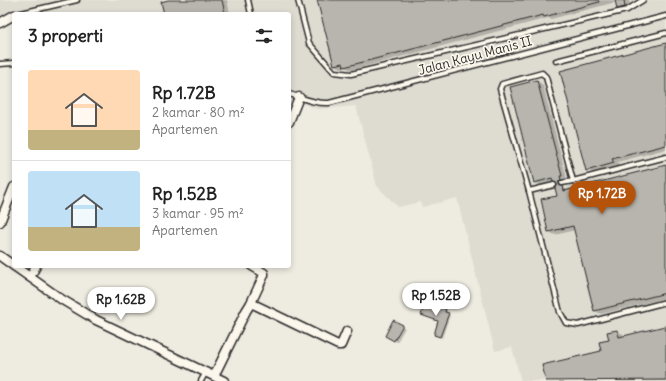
<!DOCTYPE html>
<html lang="id">
<head>
<meta charset="utf-8">
<style>
  :root { --surface:#fff; --page:#f2f2f2; --text:#222; --muted:#767676; --line:#e0e0e0; --accent:#b45309 }
  body { margin:0; font-family:Delius,sans-serif; background:var(--page); color:var(--text); height:100vh; display:flex; flex-direction:column; font-size:15px; white-space:nowrap }
  * { box-sizing:border-box; margin:0 }
  p { font-size:13px; color:var(--muted) }
  .icon { flex:none; width:22px; height:22px; fill:none; stroke:currentColor; stroke-width:2; stroke-linecap:round; stroke-linejoin:round }
  .map { position:relative; flex:1; overflow:hidden }
  .sheet { position:absolute; left:12px; top:12px; width:279px; height:256px; display:flex; flex-direction:column; background:var(--surface); border-radius:4px; box-shadow:0 2px 6px #0003 }
  .sheet>* { flex:none }
  .price { position:absolute; translate:-50% -34px; padding:0 9px; border-radius:14px; background:#fff; color:#222; font-size:13px; line-height:26px; filter:drop-shadow(0 1px 2px #0008) }
  .price::after { content:''; position:absolute; left:50%; top:24px; width:12px; height:9px; margin-left:-6px; background:inherit; clip-path:polygon(0 0,100% 0,50% 100%) }
  .price.current { background:var(--accent); color:#fff }
  ul { padding:0; list-style:none }
  li { display:flex; align-items:center; gap:12px; height:100px; padding:0 16px }
  li+li { border-top:1px solid var(--line) }
  li span { display:grid; place-items:center; flex:none; width:112px; height:80px; border-radius:4px; color:#555 }
  li>.icon { margin-inline-start:auto }
  span .icon { width:48px; height:48px; fill:#fffc; stroke-width:1 }
  li b { font-size:17px }
  h2 { display:flex; justify-content:space-between; align-items:center; height:48px; padding:0 16px; font-size:17px }
  .map>svg:first-child { display:block }
  .built { fill:#dedbd1 }
  .shadow { fill:#0003 }
  .building { fill:#b8b5ae; stroke:#2b2b2b }
  .lines { fill:none; stroke-linecap:round; stroke-linejoin:round }
  .lane-casing { stroke:#2b2b2b; stroke-width:7 }
  .street-casing { stroke:#2b2b2b; stroke-width:11 }
  .lane { stroke:#fbf7ec; stroke-width:4 }
  .street { stroke:#fbf7ec; stroke-width:8 }
  .labels { text-anchor:middle; stroke-width:3.5; stroke-linejoin:round; paint-order:stroke }
  .street-label { font-size:13px; fill:#2b2b2b; stroke:#fbf7ec }
</style>
</head>
<body>
<div class="map">
<svg width="666" height="381" viewBox="0 0 666 381">
  <rect width="100%" height="100%" fill="#eeebe0"/>
  <filter id="ink" filterUnits="userSpaceOnUse"><feTurbulence type="fractalNoise" baseFrequency=".025" numOctaves="2"/><feDisplacementMap in="SourceGraphic" scale="8" xChannelSelector="R" yChannelSelector="G"/><feConvolveMatrix kernelMatrix="1 2 1 2 8 2 1 2 1" color-interpolation-filters="sRGB"/></filter>
  <g filter="url(#ink)">
    <polygon class="built" points="0,0 666,0 666,381 521,381 512,347 495,351 457,198 422,207 420,202 398,207 377,186 356,106 318,109 289,99 289,14 14,14 14,21 0,23"/>
    <g class="shadow">
      <polygon points="172,0 227,0 230,14 165,14"/>
      <polygon points="318,0 629,0 631,10 624,12 618,8 616,2 551,19 548,18 351,70 345,67 341,68 335,65"/>
      <polygon points="666,44 666,149 618,162 619,167 593,173 587,170"/>
      <polygon points="537,81 543,85 567,179 566,179 567,183 565,185 564,188 569,191 666,166 666,298 601,314 595,311 575,230 555,235 549,232 558,196 558,183 556,182 541,186 535,182"/>
      <polygon points="426,304 446,310 447,311 447,314 450,315 442,338 437,336 439,321"/>
      <polygon points="394,322 405,328 397,342 386,336"/>
      <polygon points="665,327 666,328 666,381 547,381 543,366 602,352 617,331 623,334 624,337"/>
    </g>
    <g class="building">
      <polygon points="168,0 222,0 225,14 164,14 161,2"/>
      <polygon points="317,0 598,0 599,2 544,17 543,15 344,67 343,63 334,65"/>
      <polygon points="615,0 624,0 625,7 617,9"/>
      <polygon points="666,43 666,145 612,159 614,163 586,171 560,71"/>
      <polygon points="537,80 562,176 560,176 561,180 559,181 559,184 563,186 564,191 666,165 666,293 594,311 573,226 548,232 541,199 557,196 555,188 557,186 557,184 553,182 552,178 534,183 510,87"/>
      <polygon points="425,303 446,309 445,312 449,313 440,337 434,335 438,321 421,315"/>
      <polygon points="393,320 403,325 394,341 385,336"/>
      <polygon points="665,326 666,332 666,380 546,381 542,365 601,351 599,342 609,340 607,332 617,330 619,337"/>
    </g>
    <g class="lines">
      <defs>
        <g id="lane">
          <polyline points="248,0 251,14"/>
          <polyline points="298,0 309,43 334,72 351,74 627,10 643,0"/>
          <polyline points="17,14 77,0"/>
          <polyline points="556,61 666,33"/>
          <polyline points="0,64 14,63"/>
          <path d="M289,94c14,4 26,10 40,9l337,-87"/>
          <polyline points="562,183 573,181"/>
          <polyline points="554,185 529,191 560,312 566,323 578,325 666,302"/>
          <polyline points="529,191 500,89 502,84 542,73 546,77 573,181 666,157"/>
          <polyline points="201,381 206,372"/>
        </g>
        <g id="street">
          <polyline points="0,23 14,15"/>
          <polyline points="289,122 299,97"/>
          <polyline points="0,222 14,187"/>
          <polyline points="0,256 14,266"/>
          <polyline points="14,266 61,299 96,320 224,381"/>
          <polyline points="30,277 36,266"/>
          <polyline points="251,303 264,275 264,273 252,266"/>
          <polyline points="214,376 246,311 251,303 338,345 341,345 347,331"/>
        </g>
      </defs>
      <use href="#lane" class="lane-casing"/>
      <use href="#street" class="street-casing"/>
      <use href="#lane" class="lane"/>
      <use href="#street" class="street"/>
    </g>
  </g>
  <g class="labels">
    <g class="street-label">
      <text transform="translate(475 55) rotate(-15)" y="5">Jalan Kayu Manis II</text>
    </g>
  </g>
</svg>
<b class="price current" style="left:602px;top:215px">Rp 1.72B</b>
<b class="price" style="left:436px;top:317px">Rp 1.52B</b>
<b class="price" style="left:121px;top:321px">Rp 1.62B</b>
<section class="sheet">
<h2>3 properti<svg class="icon" aria-label="filters" viewBox="0 0 24 24"><path d="M4 7h16M4 17h16"/><circle cx="9" cy="7" r="2"/><circle cx="15" cy="17" r="2"/></svg></h2>
<ul>
<li><span style="background:linear-gradient(#ffd9b3 75%,#c2b280 0)"><svg class="icon" aria-label="home" viewBox="0 0 24 24"><path d="M3 11l9-7 9 7M6 9v11h12V9"/></svg></span><div><b>Rp 1.72B</b><p>2 kamar · 80 m²</p><p>Apartemen</p></div></li>
<li><span style="background:linear-gradient(#bfe0f5 70%,#c2b280 0)"><svg class="icon" aria-label="home" viewBox="0 0 24 24"><path d="M3 11l9-7 9 7M6 9v11h12V9"/></svg></span><div><b>Rp 1.52B</b><p>3 kamar · 95 m²</p><p>Apartemen</p></div></li>
</ul>
</section>
</div>
</body>
</html>
